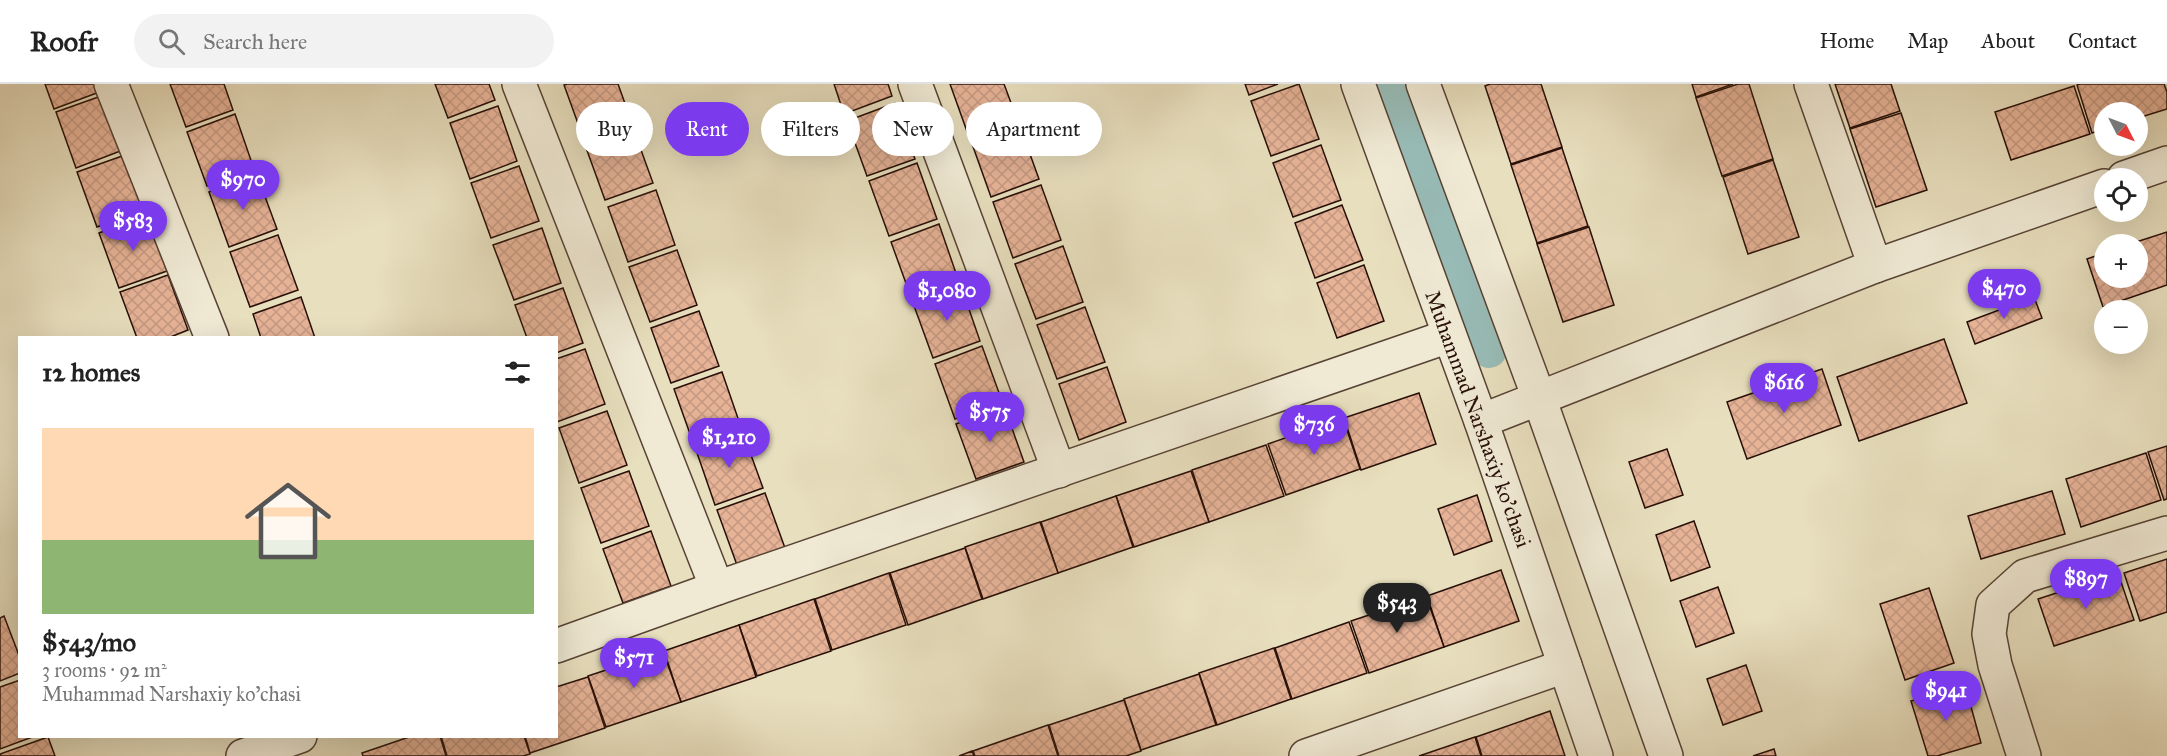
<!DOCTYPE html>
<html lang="en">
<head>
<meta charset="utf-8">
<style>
  :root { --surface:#fff; --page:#f2f2f2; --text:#222; --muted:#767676; --line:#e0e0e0; --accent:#7c3aed }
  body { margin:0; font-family:"IM FELL Great Primer",serif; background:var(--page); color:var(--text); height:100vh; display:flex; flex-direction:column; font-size:22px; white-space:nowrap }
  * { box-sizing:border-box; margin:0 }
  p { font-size:20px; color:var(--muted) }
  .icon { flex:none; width:33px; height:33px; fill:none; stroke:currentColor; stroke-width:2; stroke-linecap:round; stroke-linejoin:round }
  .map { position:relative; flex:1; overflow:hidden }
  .details { position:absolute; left:18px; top:252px; width:540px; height:402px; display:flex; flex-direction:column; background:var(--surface); border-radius:0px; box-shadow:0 6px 24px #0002 }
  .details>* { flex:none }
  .top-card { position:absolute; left:576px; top:18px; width:570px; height:54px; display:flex; gap:12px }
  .needle { width:39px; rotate:132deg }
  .controls { position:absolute; left:2094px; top:18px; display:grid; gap:12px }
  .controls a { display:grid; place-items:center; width:54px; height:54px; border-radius:50%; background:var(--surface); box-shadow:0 6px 24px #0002; font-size:30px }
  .price { position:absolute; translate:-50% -51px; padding:0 14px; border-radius:21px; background:var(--accent); color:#fff; font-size:20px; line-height:39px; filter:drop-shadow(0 2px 3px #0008) }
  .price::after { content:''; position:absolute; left:50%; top:36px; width:18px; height:14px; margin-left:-9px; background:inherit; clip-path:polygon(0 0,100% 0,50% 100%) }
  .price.selected { background:#222; color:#fff }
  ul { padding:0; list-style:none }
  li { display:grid; align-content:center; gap:12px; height:318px; padding:0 24px }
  li span { display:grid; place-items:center; height:186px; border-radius:0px; color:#555 }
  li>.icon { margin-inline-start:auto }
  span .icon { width:108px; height:108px; fill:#fffc; stroke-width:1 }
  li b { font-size:26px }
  h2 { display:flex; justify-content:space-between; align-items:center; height:72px; padding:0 24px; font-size:26px }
  .pill { padding:0 21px; border-radius:27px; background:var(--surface); box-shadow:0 6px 24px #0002; font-size:21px; line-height:54px }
  .pill.selected { background:var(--accent); color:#fff }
  header { display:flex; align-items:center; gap:36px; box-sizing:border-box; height:84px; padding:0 30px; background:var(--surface); border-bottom:2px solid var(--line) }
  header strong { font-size:28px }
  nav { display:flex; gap:33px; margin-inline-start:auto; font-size:21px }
  .search { width:420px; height:54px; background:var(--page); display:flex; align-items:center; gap:15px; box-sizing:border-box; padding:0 21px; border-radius:33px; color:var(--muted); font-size:22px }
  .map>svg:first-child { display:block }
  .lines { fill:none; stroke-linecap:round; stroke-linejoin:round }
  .canal { stroke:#98bcb7; stroke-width:36 }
  .building { fill:url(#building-cross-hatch); stroke:#270f07; stroke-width:1.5 }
  .minor-casing { stroke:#574335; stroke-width:36 }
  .minor { stroke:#f0ead5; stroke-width:33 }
  .labels { text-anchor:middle; stroke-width:4.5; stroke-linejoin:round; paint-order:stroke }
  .street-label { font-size:21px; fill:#270f07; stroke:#f0ead5 }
</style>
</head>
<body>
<header>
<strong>Roofr</strong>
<div class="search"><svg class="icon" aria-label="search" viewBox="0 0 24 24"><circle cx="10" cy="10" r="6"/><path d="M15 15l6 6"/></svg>Search here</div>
<nav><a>Home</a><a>Map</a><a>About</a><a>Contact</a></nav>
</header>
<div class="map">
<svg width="2167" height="672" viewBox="0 0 2167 672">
  <defs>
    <pattern id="building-cross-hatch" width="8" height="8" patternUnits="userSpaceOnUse" patternTransform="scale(1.5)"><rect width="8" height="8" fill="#e6b397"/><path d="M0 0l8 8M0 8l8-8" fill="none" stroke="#c59981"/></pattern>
  </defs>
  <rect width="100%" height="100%" fill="#e8dfbe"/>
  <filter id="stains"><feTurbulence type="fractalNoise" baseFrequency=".00333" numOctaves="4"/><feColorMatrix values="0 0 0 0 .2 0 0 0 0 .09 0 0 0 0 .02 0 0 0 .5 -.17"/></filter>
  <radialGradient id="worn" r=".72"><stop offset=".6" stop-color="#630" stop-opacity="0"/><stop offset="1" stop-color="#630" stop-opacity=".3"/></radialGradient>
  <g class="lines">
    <polyline class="canal" points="1390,0 1489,266"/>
  </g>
  <g class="building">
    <polygon points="45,0 99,0 102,7 54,25"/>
    <polygon points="170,0 224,0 233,26 186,43"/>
    <polygon points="435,0 489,0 495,16 448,34"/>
    <polygon points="567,0 618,0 632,39 584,56 564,1"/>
    <polygon points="834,0 888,0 892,12 844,30"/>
    <polygon points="950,0 1004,0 1017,35 969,53"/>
    <polygon points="1245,0 1278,0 1249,11"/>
    <polygon points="1299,0 1319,55 1271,72 1251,17"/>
    <polygon points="1490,0 1541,0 1562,63 1511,80 1485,2"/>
    <polygon points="1692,0 1733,0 1696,13"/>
    <polygon points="1738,0 1749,0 1773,75 1722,92 1696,14"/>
    <polygon points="1835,0 1891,0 1900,27 1850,44"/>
    <polygon points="2080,0 2164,0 2167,8 2167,25 2138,34 2138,28 2104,28 2104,45 2092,49 2077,1"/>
    <polygon points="2074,2 2090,50 2011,76 1995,28"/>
    <polygon points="104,11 123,66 76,84 56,28"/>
    <polygon points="895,19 915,75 867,92 847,37"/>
    <polygon points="498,22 517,77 470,95 450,39"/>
    <polygon points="1901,29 1927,106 1876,123 1850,45"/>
    <polygon points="235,30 254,85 207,102 187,48"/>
    <polygon points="1019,40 1039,95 991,113 971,57"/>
    <polygon points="633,44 653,99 605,116 585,61"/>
    <polygon points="1321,61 1341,116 1293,133 1273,79"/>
    <polygon points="1562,64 1588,142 1537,159 1511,81"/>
    <polygon points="125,71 145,126 97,143 77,88"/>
    <polygon points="1773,76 1799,153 1748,170 1723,93"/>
    <polygon points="917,79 937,135 889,152 869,97"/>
    <polygon points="519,82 539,137 491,154 471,99"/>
    <polygon points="257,91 277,145 229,163 209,108"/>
    <polygon points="1041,101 1061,156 1013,174 993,118"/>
    <polygon points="656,106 675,161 628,178 608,123"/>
    <polygon points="1342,121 1363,176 1315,194 1295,139"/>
    <polygon points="147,131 167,187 119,204 99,149"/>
    <polygon points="939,140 958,195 911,213 891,158"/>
    <polygon points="1589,143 1614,221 1563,238 1537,160"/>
    <polygon points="542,144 561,199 514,216 493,161"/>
    <polygon points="2167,148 2167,201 2103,223 2087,175 2104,169 2104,194 2138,194 2138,160 2130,160"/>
    <polygon points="278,151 298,206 250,223 230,168"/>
    <polygon points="1063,162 1083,218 1036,235 1015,180"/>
    <polygon points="677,166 697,221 650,238 629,183"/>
    <polygon points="1364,181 1384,237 1337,254 1317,199"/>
    <polygon points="168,191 188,246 168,254 137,254 120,208"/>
    <polygon points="961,202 980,257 933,274 913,219"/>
    <polygon points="563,204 583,259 556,269 556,254 527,254 515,221"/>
    <polygon points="301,213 315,254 261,254 253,230"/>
    <polygon points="2034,213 2042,234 1975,260 1967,238"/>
    <polygon points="1085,223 1105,278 1057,295 1037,241"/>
    <polygon points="699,227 719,282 671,299 651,244"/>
    <polygon points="1944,255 1967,319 1859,357 1837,293"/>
    <polygon points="982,262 1002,317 955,335 935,280"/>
    <polygon points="585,265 605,320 557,338 556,275"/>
    <polygon points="1107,283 1126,338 1079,356 1059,300"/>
    <polygon points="1822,285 1841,341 1747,375 1727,318"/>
    <polygon points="722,288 741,343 694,361 674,305"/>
    <polygon points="1419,309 1436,360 1361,386 1344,334"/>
    <polygon points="1004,322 1024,378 976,395 956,340"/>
    <polygon points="607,327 627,381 579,399 559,344"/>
    <polygon points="1343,334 1360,385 1286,411 1268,360"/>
    <polygon points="743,349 763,404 715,421 696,366"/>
    <polygon points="1266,361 1284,412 1209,438 1192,386"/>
    <polygon points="2167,362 2167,415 2164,416 2148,368"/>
    <polygon points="1667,365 1683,411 1645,424 1629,378"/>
    <polygon points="2146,369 2161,416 2081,443 2066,395"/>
    <polygon points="629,387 649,442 601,459 581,404"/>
    <polygon points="1191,387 1209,438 1134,463 1116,412"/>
    <polygon points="2052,407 2065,450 1981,475 1968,432"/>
    <polygon points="765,409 785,464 737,481 717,426"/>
    <polygon points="1477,411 1492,457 1454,471 1438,425"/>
    <polygon points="1116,412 1133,463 1058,489 1041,438"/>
    <polygon points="1694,437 1710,483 1671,497 1656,451"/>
    <polygon points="1040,438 1058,489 983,515 965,463"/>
    <polygon points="651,447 671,502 623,519 603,465"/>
    <polygon points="965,464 982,515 908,541 890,489"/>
    <polygon points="2167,475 2167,528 2140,537 2124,489"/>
    <polygon points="1501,486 1519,537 1444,563 1427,512"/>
    <polygon points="889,489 906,541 832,566 815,515"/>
    <polygon points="2118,489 2134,536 2054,562 2038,515"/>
    <polygon points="1718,503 1734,549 1696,563 1680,517"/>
    <polygon points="1929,504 1954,579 1905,596 1880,520"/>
    <polygon points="1426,512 1444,563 1369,589 1351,537"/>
    <polygon points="814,515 831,567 757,592 739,541"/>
    <polygon points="4,532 20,574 20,589 0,597 0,534"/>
    <polygon points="1349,538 1367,589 1292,615 1275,564"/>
    <polygon points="739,541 756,593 681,618 664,567"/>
    <polygon points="1274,564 1291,615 1217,641 1199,589"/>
    <polygon points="663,567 681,618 606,643 588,592"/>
    <polygon points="1746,581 1762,627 1723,641 1707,595"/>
    <polygon points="1199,590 1216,641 1141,666 1124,615"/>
    <polygon points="588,593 605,644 530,669 525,652 556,652 556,603"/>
    <polygon points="20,596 20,652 35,652 0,665 0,603"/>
    <polygon points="1965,601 1981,659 1937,672 1928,672 1911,617"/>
    <polygon points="1124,616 1141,667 1126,672 1059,672 1049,641"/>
    <polygon points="1550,627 1565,672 1482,672 1476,653"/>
    <polygon points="1048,641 1058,672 975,672 973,667"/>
    <polygon points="412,652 440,652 446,672 363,672 362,669"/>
    <polygon points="441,652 524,652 530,670 523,672 447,672"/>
    <polygon points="48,653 55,672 1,672 0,670"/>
    <polygon points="1475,653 1481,672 1419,672"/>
    <polygon points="1774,665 1776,672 1753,672"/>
    <polygon points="972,667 974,672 959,672"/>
  </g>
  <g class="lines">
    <defs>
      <g id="minor">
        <polyline points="111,0 212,254"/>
        <polyline points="519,0 717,504"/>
        <polyline points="915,0 1059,387"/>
        <polyline points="1358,0 1481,337 1596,672"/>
        <polyline points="1423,0 1539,314 1666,672"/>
        <polyline points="1811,0 1875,182"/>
        <polyline points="2124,94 2167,79"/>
        <polyline points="1481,337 1875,182 2104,102"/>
        <polyline points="556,562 717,504 1449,252"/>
        <polyline points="243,672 300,652"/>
        <polyline points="1306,672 1565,582"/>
        <polyline points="2024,672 1995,581 1989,550 1993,521 2025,492 2167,449"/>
      </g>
    </defs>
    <use href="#minor" class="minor-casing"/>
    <use href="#minor" class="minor"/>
  </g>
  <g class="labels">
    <g class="street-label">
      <text transform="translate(1478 335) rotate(70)" y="7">Muhammad Narshaxiy ko'chasi</text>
    </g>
  </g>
  <rect width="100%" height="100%" filter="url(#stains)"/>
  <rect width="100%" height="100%" fill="url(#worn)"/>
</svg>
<div class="controls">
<a><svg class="needle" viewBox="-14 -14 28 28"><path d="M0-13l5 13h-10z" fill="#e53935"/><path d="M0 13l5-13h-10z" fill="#767676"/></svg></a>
<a><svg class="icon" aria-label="locate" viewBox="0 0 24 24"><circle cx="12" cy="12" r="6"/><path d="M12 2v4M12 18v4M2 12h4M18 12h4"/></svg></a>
<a>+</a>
<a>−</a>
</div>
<b class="price" style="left:243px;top:127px">$970</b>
<b class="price" style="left:133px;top:168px">$583</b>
<b class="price" style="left:2004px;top:236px">$470</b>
<b class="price" style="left:947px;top:238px">$1,080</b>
<b class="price" style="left:1784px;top:330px">$616</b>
<b class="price" style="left:990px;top:359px">$575</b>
<b class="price" style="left:1314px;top:372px">$736</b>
<b class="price" style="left:729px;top:385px">$1,210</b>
<b class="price" style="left:2086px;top:526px">$897</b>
<b class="price selected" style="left:1397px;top:550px">$543</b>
<b class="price" style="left:634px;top:605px">$571</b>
<b class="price" style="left:1946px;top:638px">$941</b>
<div class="top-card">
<a class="pill">Buy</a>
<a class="pill selected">Rent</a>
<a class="pill">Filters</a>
<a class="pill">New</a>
<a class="pill">Apartment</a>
</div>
<section class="details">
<h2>12 homes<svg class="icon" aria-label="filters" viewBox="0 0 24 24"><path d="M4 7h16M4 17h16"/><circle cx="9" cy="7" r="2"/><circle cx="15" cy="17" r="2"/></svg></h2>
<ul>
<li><span style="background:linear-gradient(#ffd9b3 60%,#8fb573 0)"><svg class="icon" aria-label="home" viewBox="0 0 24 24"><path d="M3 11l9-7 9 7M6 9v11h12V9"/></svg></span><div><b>$543/mo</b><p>3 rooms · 92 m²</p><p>Muhammad Narshaxiy ko'chasi</p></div></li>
</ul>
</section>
</div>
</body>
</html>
